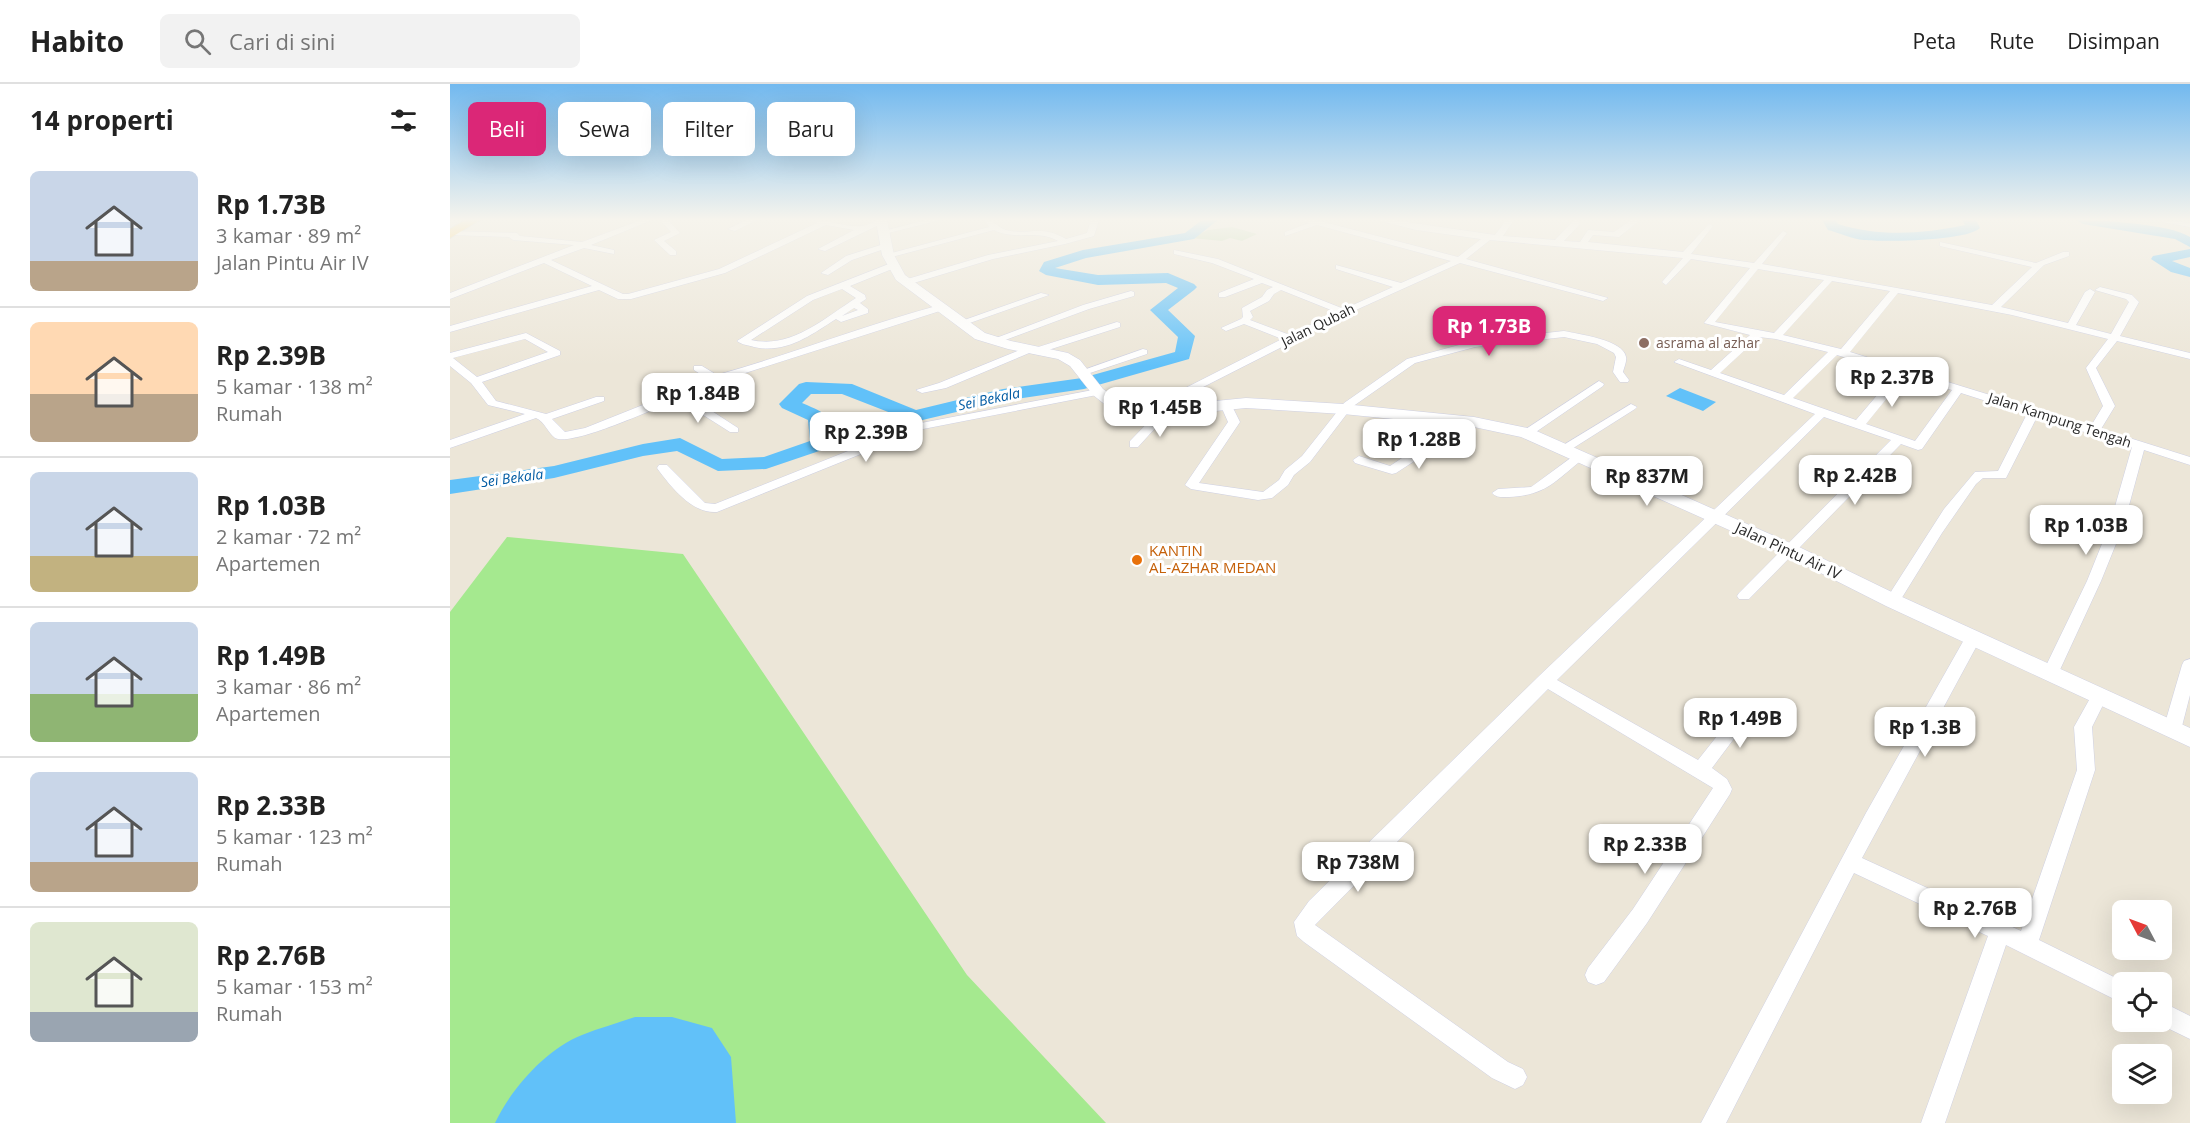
<!DOCTYPE html>
<html lang="id">
<head>
<meta charset="utf-8">
<style>
  :root { --surface:#fff; --page:#f2f2f2; --text:#222; --muted:#767676; --line:#e0e0e0; --accent:#db2777 }
  body { margin:0; font-family:"Open Sans",sans-serif; background:var(--page); color:var(--text); height:100vh; display:flex; flex-direction:column; font-size:22px; white-space:nowrap }
  * { box-sizing:border-box; margin:0 }
  p { font-size:20px; color:var(--muted) }
  .icon { flex:none; width:33px; height:33px; fill:none; stroke:currentColor; stroke-width:2; stroke-linecap:round; stroke-linejoin:round }
  .map { position:relative; flex:1; overflow:hidden }
  .panel { display:flex; flex-direction:column; background:var(--surface); width:450px }
  .panel>* { flex:none }
  .top-card { position:absolute; left:18px; top:18px; width:570px; height:54px; display:flex; gap:12px }
  .needle { width:39px; rotate:311deg }
  .buttons { position:absolute; left:1662px; top:816px; display:grid; gap:12px }
  .buttons a { display:grid; place-items:center; width:60px; height:60px; border-radius:9px; background:var(--surface); box-shadow:0 6px 24px #0002; font-size:30px }
  .price { position:absolute; translate:-50% -51px; padding:0 14px; border-radius:12px; background:#fff; color:#222; font-size:20px; line-height:39px; filter:drop-shadow(0 2px 3px #0008) }
  .price::after { content:''; position:absolute; left:50%; top:36px; width:18px; height:14px; margin-left:-9px; background:inherit; clip-path:polygon(0 0,100% 0,50% 100%) }
  .price.selected { background:var(--accent); color:#fff }
  ul { padding:0; list-style:none }
  li { display:flex; align-items:center; gap:18px; height:150px; padding:0 30px }
  li+li { border-top:2px solid var(--line) }
  li span { display:grid; place-items:center; flex:none; width:168px; height:120px; border-radius:9px; color:#555 }
  li>.icon { margin-inline-start:auto }
  span .icon { width:72px; height:72px; fill:#fffc; stroke-width:1 }
  li b { font-size:26px }
  h2 { display:flex; justify-content:space-between; align-items:center; height:72px; padding:0 30px; font-size:26px }
  .pill { padding:0 21px; border-radius:9px; background:var(--surface); box-shadow:0 6px 24px #0002; font-size:21px; line-height:54px }
  .pill.selected { background:var(--accent); color:#fff }
  header { display:flex; align-items:center; gap:36px; box-sizing:border-box; height:84px; padding:0 30px; background:var(--surface); border-bottom:2px solid var(--line) }
  header strong { font-size:28px }
  nav { display:flex; gap:33px; margin-inline-start:auto; font-size:21px }
  .search { width:420px; height:54px; background:var(--page); display:flex; align-items:center; gap:15px; box-sizing:border-box; padding:0 21px; border-radius:9px; color:var(--muted); font-size:22px }
  main { display:flex; flex:1; min-height:0 }
  .map>svg:first-child { display:block }
  .green { fill:#a5e98f }
  .cemetery { fill:#bed8ae }
  .water { fill:#61c1f9 }
  .lines { fill:none; stroke-linecap:round; stroke-linejoin:round }
  .river { fill:#61c1f9; fill-rule:evenodd }
  .minor-casing { stroke:#ced0e3; stroke-width:1 }
  .secondary-casing { stroke:#ced0e3; stroke-width:1 }
  .trunk-casing { stroke:#cbcbcb; stroke-width:2 }
  .minor { fill:#fff; fill-rule:evenodd }
  .secondary { fill:#fff; fill-rule:evenodd }
  .trunk { fill:#feca4f; fill-rule:evenodd }
  .education-dot { fill:#8d6e63; stroke:#fff; stroke-width:2 }
  .food-dot { fill:#e8710a; stroke:#fff; stroke-width:2 }
  .labels { text-anchor:middle; stroke-width:6; stroke-linejoin:round; paint-order:stroke }
  .far-street-label { font-size:14px; fill:#282828; stroke:#fff }
  .far-education-label { font-size:14px; fill:#785e54; stroke:#fff; text-anchor:start }
  .far-water-label { font-size:14px; font-style:italic; fill:#015ba3; stroke:#fff }
  .food-label { font-size:15px; fill:#c56008; stroke:#fff; text-anchor:start }
  .street-label { font-size:15px; fill:#282828; stroke:#fff }
</style>
</head>
<body>
<header>
<strong>Habito</strong>
<div class="search"><svg class="icon" aria-label="search" viewBox="0 0 24 24"><circle cx="10" cy="10" r="6"/><path d="M15 15l6 6"/></svg>Cari di sini</div>
<nav><a>Peta</a><a>Rute</a><a>Disimpan</a></nav>
</header>
<main>
<section class="panel">
<h2>14 properti<svg class="icon" aria-label="filters" viewBox="0 0 24 24"><path d="M4 7h16M4 17h16"/><circle cx="9" cy="7" r="2"/><circle cx="15" cy="17" r="2"/></svg></h2>
<ul>
<li><span style="background:linear-gradient(#c9d6e8 75%,#b9a48a 0)"><svg class="icon" aria-label="home" viewBox="0 0 24 24"><path d="M3 11l9-7 9 7M6 9v11h12V9"/></svg></span><div><b>Rp 1.73B</b><p>3 kamar · 89 m²</p><p>Jalan Pintu Air IV</p></div></li>
<li><span style="background:linear-gradient(#ffd9b3 60%,#b9a48a 0)"><svg class="icon" aria-label="home" viewBox="0 0 24 24"><path d="M3 11l9-7 9 7M6 9v11h12V9"/></svg></span><div><b>Rp 2.39B</b><p>5 kamar · 138 m²</p><p>Rumah</p></div></li>
<li><span style="background:linear-gradient(#c9d6e8 70%,#c2b280 0)"><svg class="icon" aria-label="home" viewBox="0 0 24 24"><path d="M3 11l9-7 9 7M6 9v11h12V9"/></svg></span><div><b>Rp 1.03B</b><p>2 kamar · 72 m²</p><p>Apartemen</p></div></li>
<li><span style="background:linear-gradient(#c9d6e8 60%,#8fb573 0)"><svg class="icon" aria-label="home" viewBox="0 0 24 24"><path d="M3 11l9-7 9 7M6 9v11h12V9"/></svg></span><div><b>Rp 1.49B</b><p>3 kamar · 86 m²</p><p>Apartemen</p></div></li>
<li><span style="background:linear-gradient(#c9d6e8 75%,#b9a48a 0)"><svg class="icon" aria-label="home" viewBox="0 0 24 24"><path d="M3 11l9-7 9 7M6 9v11h12V9"/></svg></span><div><b>Rp 2.33B</b><p>5 kamar · 123 m²</p><p>Rumah</p></div></li>
<li><span style="background:linear-gradient(#dfe7d0 75%,#9aa5b1 0)"><svg class="icon" aria-label="home" viewBox="0 0 24 24"><path d="M3 11l9-7 9 7M6 9v11h12V9"/></svg></span><div><b>Rp 2.76B</b><p>5 kamar · 153 m²</p><p>Rumah</p></div></li>
</ul>
</section>
<div class="map">
<svg width="1740" height="1039" viewBox="0 0 1740 1039">
  <rect width="100%" height="100%" fill="#ece6d8"/>
  <polygon class="green" points="57,453 233,470 517,891 656,1039 0,1039 0,528"/>
  <polygon class="cemetery" points="782,143 807,150 792,157 780,154 772,157 741,154 758,146"/>
  <g class="water">
    <polygon points="1230,304 1266,318 1253,327 1216,312"/>
    <path d="M185,933h37l40,11 19,29 5,66h-241c16,-34 51,-74 87,-88 17,-7 36,-12 53,-18z"/>
  </g>
  <g class="lines">
    <g class="river">
      <path d="M752,136h16l-24,19 -108,19 -31,10 43,7 70,-2 26,11 3,3 -3,3 -26,20 27,26 -6,23 -105,30 -81,12 -89,21 -72,-28h-31l-9,9c28,12 25,10 29,41l-3,4 -62,21 -48,2 -41,-20 -34,5 -89,22 -104,16v-14l104,-14 89,-22 37,-6 42,21 42,-2 46,-16 -2,-21 -26,-12 -3,-4 20,-20 7,-2 46,2 64,26 87,-21 79,-11 93,-26 3,-15 -28,-27 28,-22 -12,-5 -68,2 -52,-10 -7,-4 5,-9 39,-12 102,-17z"/>
      <path d="M1372,136h14l2,4c42,13 84,10 127,1l-3,-5h14l4,8c-13,13 -95,14 -116,12 -12,-1 -24,-7 -36,-10z"/>
      <path d="M1626,136c26,0 94,4 114,17v10l-15,-8 -92,-15z"/>
      <polygon points="1740,165 1740,173 1722,177 1740,184 1740,193 1721,188 1701,175 1703,172"/>
    </g>
    <defs>
      <g id="minor">
        <path d="M191,136h11l-61,25 23,5v4l-30,-6 -33,12 72,34h5l91,-25 98,-46 -3,-3c15,0 33,8 48,6 9,-1 15,-8 23,-4l-60,29 -7,-2 36,-19 -28,-5 -101,48 -94,26h-13l-19,-9 -149,42v-6l142,-40 -48,-23 -94,36v-6l124,-48 -61,-5 -4,-3 -57,-2 -2,-4 67,2 3,3 62,6z"/>
        <polygon points="210,136 218,136 230,149 214,157 226,167 226,171 220,171 204,156 221,148"/>
        <polygon points="296,136 307,136 285,147 278,145"/>
        <polygon points="476,136 491,136 434,150 430,148"/>
        <path d="M535,136c9,0 12,7 21,10 23,6 34,-6 60,9l21,-6 4,-13h8l-5,16 -29,8 -72,15 -86,26 -3,-1v-4l84,-25 70,-14c-21,-12 -43,0 -64,-11l-106,28 -4,-3 105,-28z"/>
        <path d="M852,136h14l142,37 23,-18 -65,-9 -39,-10h16l102,15 11,-15h8l-11,16 52,4 19,-20h5l1,4 -16,17 16,1 8,-12 26,2 17,-12h9l-21,17 -26,-2 -5,7 95,10 26,-28 4,2 -22,28 63,9 29,-32 4,2 -25,31 230,41 40,-38 -92,-21v-4l96,21 27,-11h6v4l-25,9 -43,42 67,16 17,-31 5,-3 5,3 -19,33 35,9 18,-32 -3,-3 -31,-9 5,-3 32,8 7,7 -19,34 70,17v6l-73,-18 -21,27 19,38 -14,23 89,28v8l-46,-15 -20,74 -23,57 -43,93 -2,4h-12l-2,-4 45,-93 23,-57 22,-77 -95,-30 -31,61h-23l-7,6 -34,49 -44,71h-10l-2,-3 6,-11 52,-81 31,-37 23,-1 29,-57 -66,-21 -39,56 -4,1 -17,-6 -152,155h-10l-2,-3 2,-3 152,-153 -67,-23 -267,263 141,80 47,-59h12l2,4 -47,63 15,11 5,10 -2,5 -83,129 -43,59 -8,3 -8,-3 -3,-7 3,-7 45,-59 80,-121 -165,-99 -233,236 193,137 15,7 4,8 -4,8 -8,4 -23,-11 -188,-136 -7,-6 -3,-14 15,-21 230,-225 276,-262 -141,-52 5,-3 32,11 39,-35 -46,-12 46,-55 -59,-9 -25,26 -4,-3 21,-24 -193,-18 -24,19 142,39 -5,3 -143,-38 -113,51 -199,101h-8v-4l142,-72 -38,-15 -18,7 -5,-3 20,-9 2,-2 -1,-9 20,-11 5,-7 6,-3 -11,-4 -37,14h-6v-4l35,-14 -42,-16 -38,-9v-4l44,9 126,50 49,-22 -57,-18v-4l65,18 50,-22 -134,-36 -32,11v-4l24,-9zM1308,185l66,11 -50,53 -59,-11zM1382,197l58,10 -49,58 -58,-14zM831,206l55,22 -46,23 -40,-15 3,-3 -3,-6 19,-10 5,-7zM1448,209l114,22 96,24 -22,29 17,38 -12,20 -241,-74zM1309,253l17,2 52,13 -44,43 -64,-22zM1387,271l59,18 -40,47 -63,-22zM1455,292l47,14 -37,51 -49,-17z"/>
        <polygon points="1711,136 1740,139 1740,143 1712,138"/>
        <polygon points="437,159 440,159 440,163 402,176 378,191 371,189 396,172"/>
        <path d="M444,178l4,3 -1,2 -47,19 15,9 1,4 -6,4 8,6v4l-27,9 -5,-3c-25,16 -50,35 -82,28 -6,-2 -12,-2 -17,-6l70,-45zM392,205l14,9c-33,21 -65,51 -105,42l62,-40zM404,224l4,2 -16,6z"/>
        <polygon points="681,207 684,208 684,212 639,225 547,259 538,257 633,221"/>
        <polygon points="591,209 599,211 514,241 506,239"/>
        <path d="M490,221l5,3 -2,2 -223,71 -33,14 51,33v4h-8l-52,-33c-20,8 -106,48 -123,39 -7,-5 -10,-16 -19,-20l-86,30v-8l75,-26 -37,-9 -17,-22 -21,-17v-13l76,-20 34,18v4l-78,27 14,19 50,13 50,-17h8v4l-52,18 13,13 20,-4 123,-49 -14,-9v-4h8l15,9c75,-21 148,-50 223,-70zM75,255l23,13 -71,25 -24,-19z"/>
        <polygon points="667,238 670,239 670,243 592,268 584,267 496,304 472,309 466,306 489,299 577,263 585,264"/>
        <path d="M1114,247c14,3 60,9 62,26 1,4 -2,11 -3,15l6,8 -1,2h-8l-7,-10 3,-15 -2,-4 -17,-9 -33,-7 -89,10 -60,16 -63,44 -42,55 -16,13 -6,10 -16,13 -14,2 -67,-11 -6,-4 43,-63 -8,-18 2,-2h8l10,20 -41,61 64,9 16,-12 6,-10 17,-14 42,-53 63,-44 67,-18z"/>
        <polygon points="693,265 697,266 697,270 637,290 629,290 628,288"/>
        <polygon points="1149,297 1154,300 1153,302 1080,352 1076,353 1070,349"/>
        <path d="M648,305l4,1v4l-179,35 -206,83c-25,2 -46,-25 -60,-44l2,-3h8l38,38 10,1 201,-80z"/>
        <polygon points="1181,320 1187,323 1185,325 1117,368 1109,368 1107,365"/>
        <polygon points="714,325 720,328 718,330 688,363 680,363 680,357 710,326"/>
        <polygon points="1020,335 1024,336 1024,340 987,368 969,374 946,389 942,390 905,379 903,376 909,372 940,382 961,368 979,362"/>
        <path d="M1129,368l4,1v6c-28,22 -36,36 -74,38 -7,0 -12,1 -17,-4l6,-4 33,-2z"/>
        <polygon points="1523,549 1529,550 1531,554 1412,774 1571,847 1627,686 1624,643 1643,609 1655,609 1657,613 1642,643 1645,686 1589,856 1674,898 1672,919 1556,861 1495,1039 1471,1039 1538,852 1404,789 1276,1039 1251,1039 1416,729 1515,554 1517,550"/>
        <polygon points="1740,575 1740,611 1731,646 1728,651 1722,652 1716,651 1713,646 1732,581 1734,577"/>
        <polygon points="1712,918 1740,932 1740,955 1705,938 1712,938"/>
      </g>
      <polygon id="secondary" points="426,136 437,136 444,171 455,191 535,249 561,257 618,269 630,276 653,305 673,319 694,324 796,314 893,320 1024,333 1082,345 1347,462 1450,512 1740,644 1740,663 1436,522 1333,470 1071,353 1024,343 893,330 796,324 694,334 662,326 643,311 620,282 608,275 558,265 525,255 446,196 432,171"/>
      <polygon id="trunk" points="15,136 30,136 0,154 0,145"/>
    </defs>
    <use href="#minor" class="minor-casing"/>
    <use href="#secondary" class="secondary-casing"/>
    <use href="#trunk" class="trunk-casing"/>
    <use href="#minor" class="minor"/>
    <use href="#secondary" class="secondary"/>
    <use href="#trunk" class="trunk"/>
  </g>
  <linearGradient id="sky" x2="0" y2="1"><stop stop-color="#72b9ef"/><stop offset="0.48" stop-color="#f6f4ed"/><stop offset="1" stop-color="#f6f4ed" stop-opacity="0"/></linearGradient>
  <rect width="1740" height="282" fill="url(#sky)"/>
  <circle class="education-dot" cx="1194" cy="259" r="6"/>
  <circle class="food-dot" cx="687" cy="476" r="6"/>
  <g class="labels">
    <g class="far-street-label">
      <text transform="translate(868 241) rotate(-26)" y="5">Jalan Qubah</text>
      <text transform="translate(1610 336) rotate(18)" y="5">Jalan Kampung Tengah</text>
    </g>
    <g class="far-education-label">
      <text x="1206" y="264">asrama al azhar</text>
    </g>
    <g class="far-water-label">
      <text transform="translate(539 315) rotate(-12)" y="5">Sei Bekala</text>
      <text transform="translate(62 394) rotate(-8)" y="5">Sei Bekala</text>
    </g>
    <g class="food-label">
      <text x="699" y="472">KANTIN<tspan x="699" dy="17">AL-AZHAR MEDAN</tspan></text>
    </g>
    <g class="street-label">
      <text transform="translate(1338 467) rotate(25)" y="5">Jalan Pintu Air IV</text>
    </g>
  </g>
</svg>
<div class="buttons">
<a><svg class="needle" viewBox="-14 -14 28 28"><path d="M0-13l5 13h-10z" fill="#e53935"/><path d="M0 13l5-13h-10z" fill="#767676"/></svg></a>
<a><svg class="icon" aria-label="locate" viewBox="0 0 24 24"><circle cx="12" cy="12" r="6"/><path d="M12 2v4M12 18v4M2 12h4M18 12h4"/></svg></a>
<a><svg class="icon" aria-label="layers" viewBox="0 0 24 24"><path d="M12 4l9 5-9 5-9-5zM3 14l9 5 9-5"/></svg></a>
</div>
<b class="price selected" style="left:1039px;top:273px">Rp 1.73B</b>
<b class="price" style="left:1442px;top:324px">Rp 2.37B</b>
<b class="price" style="left:248px;top:340px">Rp 1.84B</b>
<b class="price" style="left:710px;top:354px">Rp 1.45B</b>
<b class="price" style="left:416px;top:379px">Rp 2.39B</b>
<b class="price" style="left:969px;top:386px">Rp 1.28B</b>
<b class="price" style="left:1405px;top:422px">Rp 2.42B</b>
<b class="price" style="left:1197px;top:423px">Rp 837M</b>
<b class="price" style="left:1636px;top:472px">Rp 1.03B</b>
<b class="price" style="left:1290px;top:665px">Rp 1.49B</b>
<b class="price" style="left:1475px;top:674px">Rp 1.3B</b>
<b class="price" style="left:1195px;top:791px">Rp 2.33B</b>
<b class="price" style="left:908px;top:809px">Rp 738M</b>
<b class="price" style="left:1525px;top:855px">Rp 2.76B</b>
<div class="top-card">
<a class="pill selected">Beli</a>
<a class="pill">Sewa</a>
<a class="pill">Filter</a>
<a class="pill">Baru</a>
</div>
</div>
</main>
</body>
</html>
